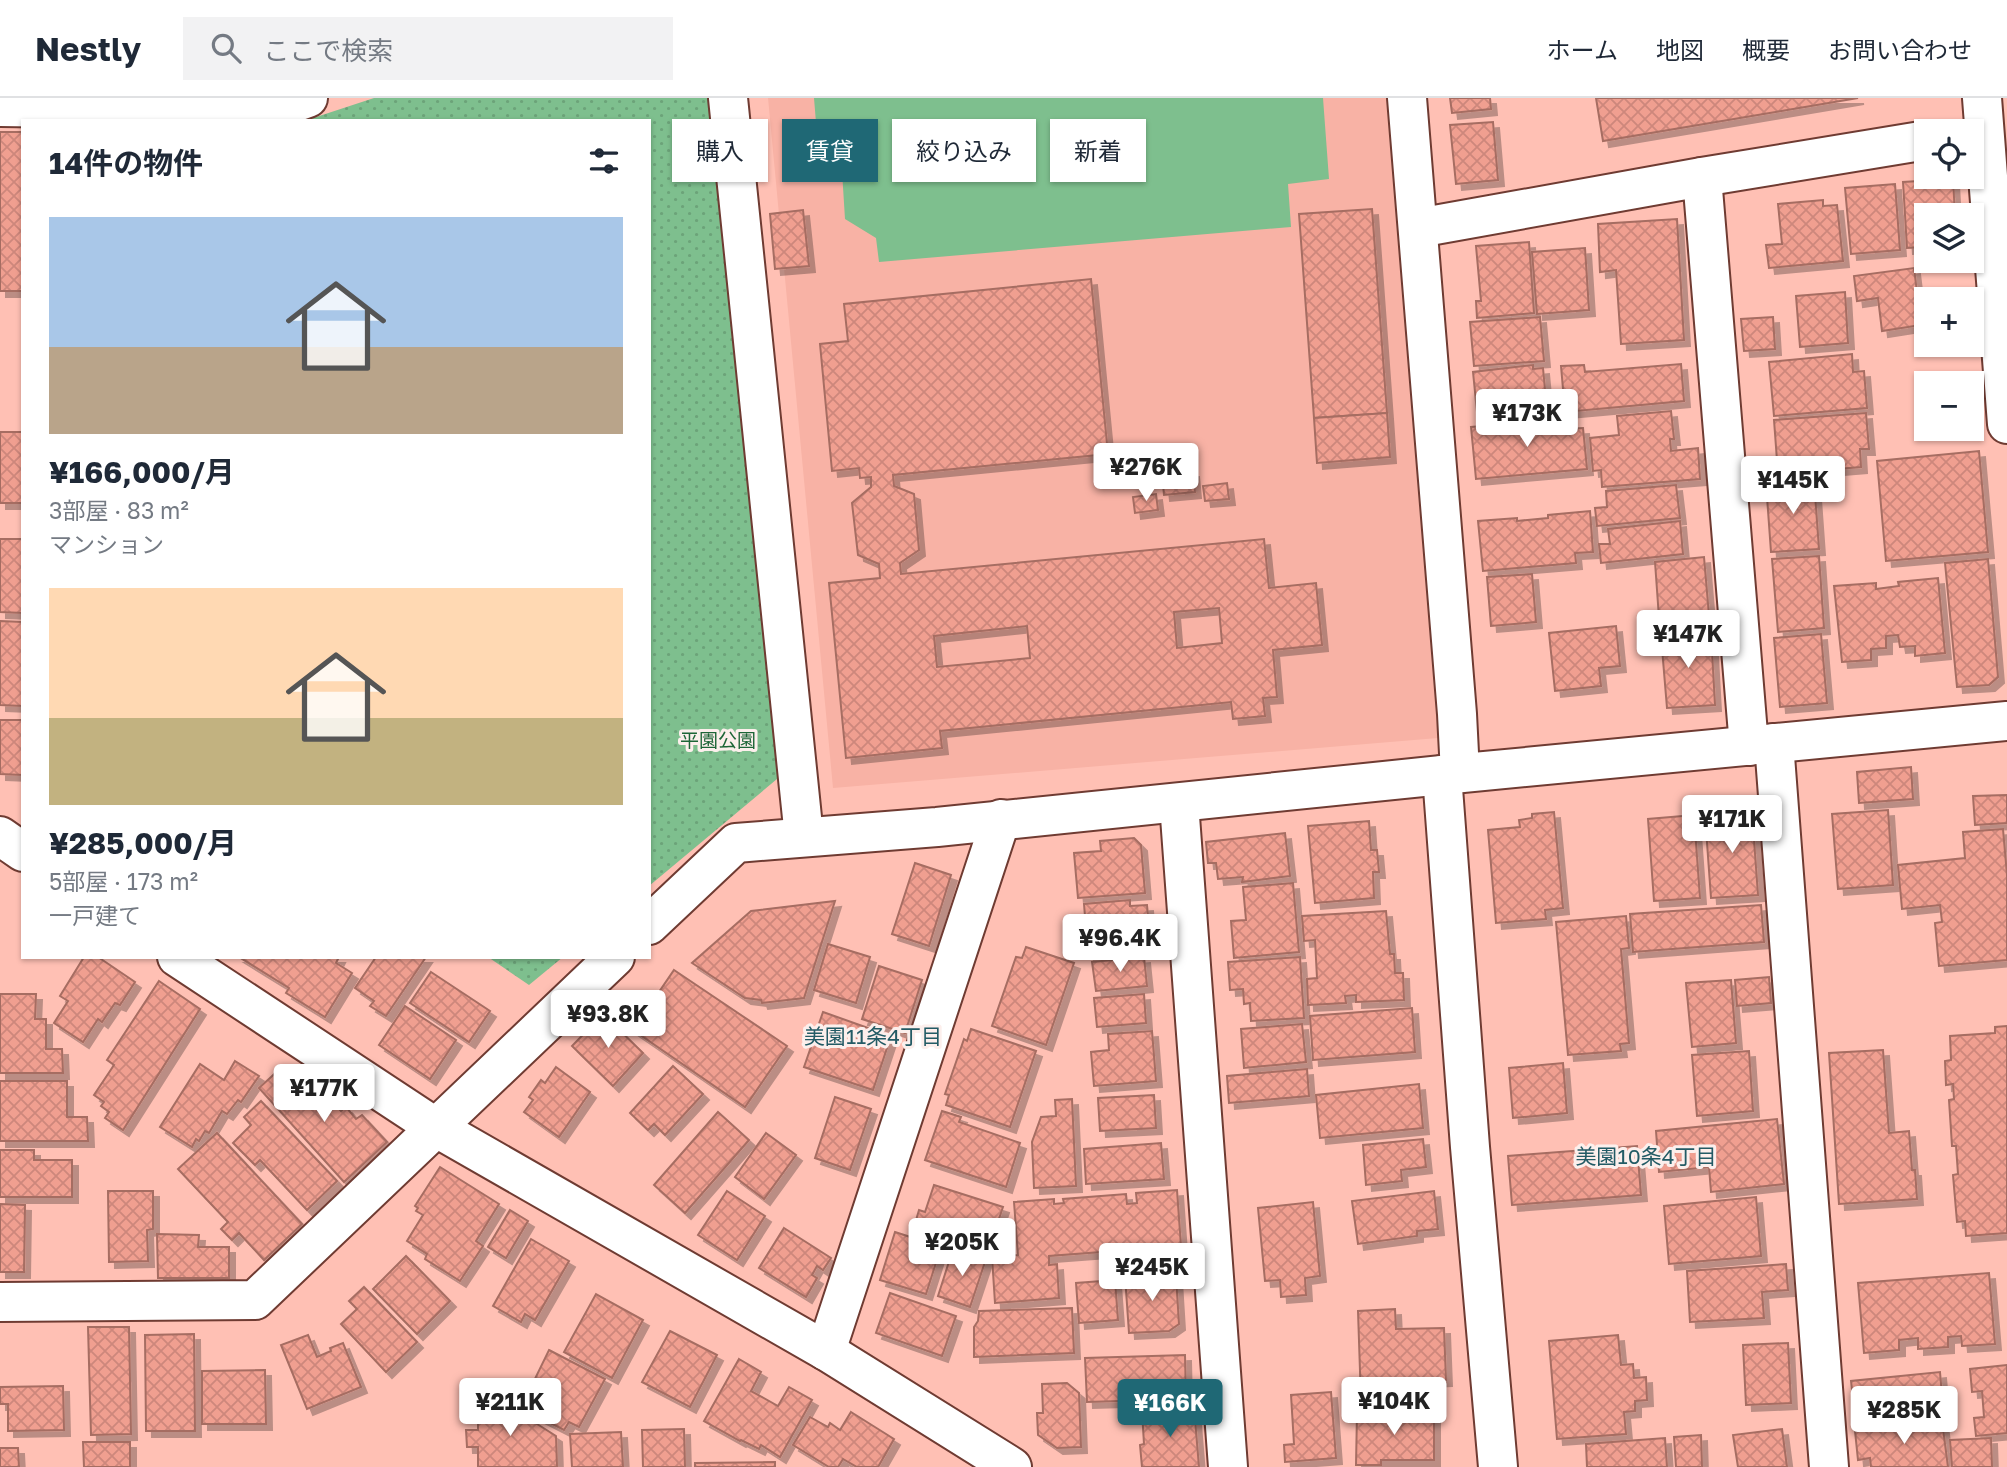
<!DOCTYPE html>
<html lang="ja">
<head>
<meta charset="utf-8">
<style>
  :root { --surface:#fff; --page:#f2f2f3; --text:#1f2937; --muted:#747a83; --line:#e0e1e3; --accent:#1f6875 }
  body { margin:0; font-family:"Golos Text","Noto Sans JP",sans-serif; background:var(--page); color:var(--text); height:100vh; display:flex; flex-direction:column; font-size:26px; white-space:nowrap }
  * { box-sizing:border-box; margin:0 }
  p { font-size:23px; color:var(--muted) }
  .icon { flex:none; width:38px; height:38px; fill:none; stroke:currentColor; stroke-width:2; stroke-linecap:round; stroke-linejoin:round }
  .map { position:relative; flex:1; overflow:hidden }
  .drawer { position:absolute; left:21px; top:21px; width:630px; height:840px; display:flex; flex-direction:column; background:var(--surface); border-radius:0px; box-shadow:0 2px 5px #0004 }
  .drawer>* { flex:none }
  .top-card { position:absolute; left:672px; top:21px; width:665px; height:63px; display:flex; gap:14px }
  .controls { position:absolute; left:1914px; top:21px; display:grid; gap:14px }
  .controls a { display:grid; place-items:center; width:70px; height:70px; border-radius:0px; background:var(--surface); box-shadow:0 2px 5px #0004; font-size:35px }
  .price { position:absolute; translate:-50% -60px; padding:0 16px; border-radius:7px; background:#fff; color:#222; font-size:23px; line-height:46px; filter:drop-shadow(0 2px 4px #0008) }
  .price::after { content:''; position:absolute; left:50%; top:42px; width:21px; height:16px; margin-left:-10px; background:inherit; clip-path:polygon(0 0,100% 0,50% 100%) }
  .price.on { background:var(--accent); color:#fff }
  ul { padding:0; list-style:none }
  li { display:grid; align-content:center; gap:14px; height:371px; padding:0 28px }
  li span { display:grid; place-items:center; height:217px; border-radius:0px; color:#555 }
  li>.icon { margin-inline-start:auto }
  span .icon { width:126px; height:126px; fill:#fffc; stroke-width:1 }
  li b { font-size:30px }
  h2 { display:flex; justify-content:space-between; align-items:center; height:84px; padding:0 28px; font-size:30px }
  .pill { padding:0 24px; border-radius:0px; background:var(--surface); box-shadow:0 2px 5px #0004; font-size:24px; line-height:63px }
  .pill.on { background:var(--accent); color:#fff }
  header { display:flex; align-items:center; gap:42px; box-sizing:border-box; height:98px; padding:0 35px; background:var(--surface); border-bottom:2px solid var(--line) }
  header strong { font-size:33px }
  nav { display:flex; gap:38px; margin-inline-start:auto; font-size:24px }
  .search { width:490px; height:63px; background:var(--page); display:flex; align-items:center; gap:18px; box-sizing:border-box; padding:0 24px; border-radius:0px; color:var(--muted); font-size:26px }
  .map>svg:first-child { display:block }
  .built { fill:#f8b2a5 }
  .green { fill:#7ebf8e }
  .park { fill:url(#park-dots) }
  .building { fill:url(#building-cross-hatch); stroke:#a66d62; stroke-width:2; fill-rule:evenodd; filter:url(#shadow) }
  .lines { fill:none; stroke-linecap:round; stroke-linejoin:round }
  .minor-casing { stroke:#6f3b32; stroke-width:42 }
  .minor { stroke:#fff; stroke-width:38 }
  .labels { text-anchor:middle; stroke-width:6; stroke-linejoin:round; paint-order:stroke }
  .park-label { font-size:19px; fill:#1d6637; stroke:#fcefec }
  .neighbourhood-label { font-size:21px; fill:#235b65; stroke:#fcefec }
</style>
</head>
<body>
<header>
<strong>Nestly</strong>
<div class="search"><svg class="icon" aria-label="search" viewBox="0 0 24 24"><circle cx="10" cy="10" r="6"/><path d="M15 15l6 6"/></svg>ここで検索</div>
<nav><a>ホーム</a><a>地図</a><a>概要</a><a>お問い合わせ</a></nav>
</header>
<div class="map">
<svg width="2007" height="1369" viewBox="0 0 2007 1369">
  <defs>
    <pattern id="park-dots" width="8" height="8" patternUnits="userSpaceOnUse" patternTransform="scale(1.75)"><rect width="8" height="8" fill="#7ebf8e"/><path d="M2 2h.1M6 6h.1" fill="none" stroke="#6ca379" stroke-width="1.8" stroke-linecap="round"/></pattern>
    <pattern id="building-cross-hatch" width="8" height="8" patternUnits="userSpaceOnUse" patternTransform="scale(1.75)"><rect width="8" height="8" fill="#f09f90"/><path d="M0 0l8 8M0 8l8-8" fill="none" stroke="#cd877b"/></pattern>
    <filter id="shadow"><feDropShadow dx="6" dy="6" stdDeviation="0" flood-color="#0004"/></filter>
  </defs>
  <rect width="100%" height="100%" fill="#ffc0b4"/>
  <polygon class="built" points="768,0 1386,0 1438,640 833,690"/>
  <polygon class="green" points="814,0 1323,0 1329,81 1288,86 1291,129 879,164 876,140 845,121 842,73 820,74"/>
  <g class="park">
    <polygon points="374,0 715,0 789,671 649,788 649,23 304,23"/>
    <polygon points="488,859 563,859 529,887"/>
  </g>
  <g class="building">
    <polygon points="1450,0 1490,0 1491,11 1452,15"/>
    <polygon points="1596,0 1858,0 1603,43"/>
    <polygon points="1493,24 1498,82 1456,86 1450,27"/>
    <rect x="0" y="34" width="23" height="159"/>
    <polygon points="1953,81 1955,117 1927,117 1927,149 1907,150 1903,84"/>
    <polygon points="1895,86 1900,152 1851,156 1845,90"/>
    <polygon points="1823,102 1823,108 1837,107 1843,163 1769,170 1766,147 1782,146 1778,106"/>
    <polygon points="1372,111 1387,315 1314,320 1299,116"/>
    <polygon points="803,112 809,168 775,171 770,116"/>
    <polygon points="1677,121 1684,242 1621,246 1616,172 1600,174 1598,126"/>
    <polygon points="1529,144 1534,215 1477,220 1476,203 1481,203 1476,148"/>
    <polygon points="1585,150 1589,212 1537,216 1532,154"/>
    <polygon points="1914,170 1921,227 1882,233 1878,200 1857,203 1854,178"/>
    <path d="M1091,181l17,175 -215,21 1,11 20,8 5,56 -19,13 1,11 363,-35 5,49 47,-5 6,62 -49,5 4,47 -14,1 2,18 -32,3 -2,-17 -291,29 2,17 -96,10 -17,-175 51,-5 -1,-14 -21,-9 -6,-52 19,-16v-10l-11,1 -1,-10 -27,3 -12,-127 28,-3 -4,-37zM1219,510l3,35 -45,5 -3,-36zM1027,528l3,32 -93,9 -3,-31z"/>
    <polygon points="1845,194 1848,245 1800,249 1796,198"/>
    <polygon points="1540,219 1544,263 1474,268 1470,224"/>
    <polygon points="1773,219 1775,251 1744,253 1741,221"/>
    <polygon points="1852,256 1853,274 1864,273 1867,310 1774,318 1769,264"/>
    <polygon points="1681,266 1684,303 1565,314 1561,268 1584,267 1585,274"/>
    <polygon points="1533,267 1533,271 1543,270 1547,313 1501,318 1500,312 1477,314 1473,274"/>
    <polygon points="1671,313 1674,341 1670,341 1671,353 1698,350 1700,381 1602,389 1601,372 1593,373 1590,340 1619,337 1617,318"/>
    <polygon points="1387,315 1390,359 1317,365 1314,320"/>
    <polygon points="1866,315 1869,351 1860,351 1861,369 1778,376 1774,322"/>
    <polygon points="1563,322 1564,331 1583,330 1587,371 1476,381 1471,329"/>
    <rect x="0" y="334" width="23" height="71"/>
    <polygon points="1979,353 1988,454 1886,463 1877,363"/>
    <polygon points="1193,373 1195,394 1164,397 1162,376"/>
    <polygon points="1814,382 1819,451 1771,454 1766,385"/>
    <polygon points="1227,385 1229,401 1205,403 1203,388"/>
    <polygon points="1676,387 1680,420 1597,428 1595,410 1607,409 1606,393"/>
    <polygon points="1156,396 1158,412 1135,415 1133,399"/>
    <polygon points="1590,413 1593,454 1575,455 1576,465 1483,473 1478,423 1517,420 1517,423 1548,420 1548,417"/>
    <polygon points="1680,423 1683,456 1601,465 1599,446 1610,446 1608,431"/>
    <polygon points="0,441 23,441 23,515 0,514"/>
    <polygon points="1819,458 1824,530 1778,534 1772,461"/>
    <polygon points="1704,459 1710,529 1660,534 1655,464"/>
    <polygon points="1988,461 1998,579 1989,587 1957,589 1945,465"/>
    <polygon points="1532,476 1536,524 1491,528 1487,479"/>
    <polygon points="1938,480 1945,555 1915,558 1915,548 1900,549 1898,537 1886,538 1886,550 1871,551 1871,562 1842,564 1834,488 1876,485 1876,491 1899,488 1898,484"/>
    <polygon points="0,523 23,524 23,608 0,607"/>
    <polygon points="1616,528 1620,568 1599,570 1601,588 1555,593 1549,535"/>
    <polygon points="1711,535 1715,607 1667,610 1661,538"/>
    <polygon points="1821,536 1827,605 1780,609 1774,540"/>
    <polygon points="0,622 23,622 23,677 0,676"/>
    <polygon points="1911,669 1913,701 1859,705 1857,674"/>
    <polygon points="2007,697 2007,725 1975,727 1973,698"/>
    <polygon points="1888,712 1893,787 1838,791 1832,716"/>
    <polygon points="1554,714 1563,810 1545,812 1546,821 1496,825 1488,732 1520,729 1519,722 1532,720 1532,716"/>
    <polygon points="1752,714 1758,797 1711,800 1705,717"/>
    <polygon points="1694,717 1700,800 1654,803 1648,721"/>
    <polygon points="1369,723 1371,752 1377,752 1379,774 1373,774 1374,800 1315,805 1308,728"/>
    <polygon points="2003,731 2007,777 2007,862 1939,868 1935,825 1942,824 1940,807 1902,811 1898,767 1965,760 1963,734"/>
    <polygon points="1285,735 1290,778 1242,784 1243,779 1218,781 1216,765 1208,765 1206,744"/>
    <polygon points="1134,740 1141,747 1145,795 1078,800 1074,755 1101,753 1100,743"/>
    <polygon points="915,765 951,777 929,848 892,836"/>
    <polygon points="1293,785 1299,854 1234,860 1231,823 1246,822 1243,789"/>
    <polygon points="1130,802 1130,808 1147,807 1151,851 1088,856 1084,806"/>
    <polygon points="835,803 804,900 762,905 761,902 745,900 692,865 751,813"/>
    <polygon points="1761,807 1764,844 1633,854 1630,816"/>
    <polygon points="1386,813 1390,856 1394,856 1395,875 1403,875 1404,902 1356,904 1356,897 1345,898 1346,905 1308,907 1307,881 1317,880 1315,842 1304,843 1302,818"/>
    <polygon points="1626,818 1629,850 1621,851 1629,945 1620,946 1621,953 1568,957 1556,824"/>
    <polygon points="828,846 870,859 856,905 814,892"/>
    <polygon points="1026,849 1074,865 1046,947 992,928 1016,859 1022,860"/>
    <polygon points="84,859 98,859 135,884 120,907 115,905 102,924 98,921 83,944 54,925 68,903 60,898"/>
    <polygon points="239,859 339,859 336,865 352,875 325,919 286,895 289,890"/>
    <polygon points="376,859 426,859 386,918 370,908 374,903 355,890"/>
    <polygon points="1144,859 1147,888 1096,893 1092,864"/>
    <polygon points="1300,859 1304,920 1251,923 1250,905 1244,906 1243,891 1230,892 1228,864"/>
    <polygon points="879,868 922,882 905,935 862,921"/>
    <polygon points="674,872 787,948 745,1009 633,932"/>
    <polygon points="431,874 490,913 469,944 410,905"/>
    <polygon points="1769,879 1771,905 1737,908 1735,882"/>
    <polygon points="1731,882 1736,945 1692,949 1686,885"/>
    <polygon points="159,883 200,911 123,1032 105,1020 109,1014 101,1008 104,1004 94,997 114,967 107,962"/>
    <polygon points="0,896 36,896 35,921 46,921 46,951 62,951 63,975 0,975"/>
    <polygon points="1144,896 1146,925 1097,929 1094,900"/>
    <polygon points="405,908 456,942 430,981 379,947"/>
    <polygon points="1412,910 1415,954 1313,962 1310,918"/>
    <polygon points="823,914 891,938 873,992 804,969"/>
    <polygon points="603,916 643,955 613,988 572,948"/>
    <polygon points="1302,926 1306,964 1244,970 1241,931"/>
    <polygon points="2007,928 2007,1135 1966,1138 1965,1123 1957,1124 1953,1077 1958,1076 1956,1048 1952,1048 1949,1002 1954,1001 1953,986 1946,987 1945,963 1951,962 1950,938 1995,935 1995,929"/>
    <polygon points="971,931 1036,953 1010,1029 946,1007 949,997 945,996 964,941 967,943"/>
    <polygon points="1152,933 1156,983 1094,988 1091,954 1109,952 1108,936"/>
    <polygon points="1883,952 1889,1035 1909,1033 1912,1072 1915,1072 1917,1101 1839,1106 1829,955"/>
    <polygon points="1749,953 1753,1013 1697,1018 1692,957"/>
    <polygon points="235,963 259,978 241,1004 238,1002 227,1016 222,1013 209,1035 205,1033 199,1043 196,1041 192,1049 160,1029 200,966 224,982"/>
    <polygon points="1563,965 1567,1015 1513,1020 1509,970"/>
    <polygon points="673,968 703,996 665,1037 654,1026 648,1032 630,1015"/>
    <polygon points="282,969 296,984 301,980 315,996 321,991 341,1013 346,1009 356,1021 362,1017 387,1044 344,1084 259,990"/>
    <polygon points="556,969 590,994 559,1039 524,1014 533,1002 529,999 541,982 545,985"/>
    <polygon points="1307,971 1309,998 1229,1005 1227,978"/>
    <polygon points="0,983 67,983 67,1019 87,1019 88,1043 0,1043"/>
    <polygon points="1419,986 1423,1030 1320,1040 1316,997"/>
    <polygon points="1154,997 1156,1030 1100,1033 1098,1000"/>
    <polygon points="835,999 871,1011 850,1072 815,1060"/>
    <polygon points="1072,1001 1076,1088 1034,1090 1032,1044 1041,1019 1056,1018 1055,1002"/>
    <polygon points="261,1003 337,1083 307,1112 260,1062 255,1067 233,1045 251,1027 244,1019"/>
    <polygon points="942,1013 961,1019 959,1024 1020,1045 1006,1089 925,1062"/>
    <polygon points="718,1014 749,1042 685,1115 654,1087"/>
    <polygon points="1777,1021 1784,1086 1711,1094 1709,1069 1659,1074 1656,1033"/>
    <polygon points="217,1035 302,1126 264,1162 239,1135 232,1142 221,1131 228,1124 178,1071"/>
    <polygon points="766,1035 796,1057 764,1101 735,1079"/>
    <polygon points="1423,1041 1426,1069 1401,1072 1402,1083 1366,1087 1363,1047"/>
    <polygon points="1161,1045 1164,1081 1086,1086 1084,1051"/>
    <polygon points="1637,1048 1641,1097 1512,1107 1508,1058"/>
    <polygon points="0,1052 34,1052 34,1062 72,1062 72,1099 0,1099"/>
    <polygon points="440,1069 499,1106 476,1143 483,1148 460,1183 425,1161 427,1156 407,1143 423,1117 416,1113 418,1110 415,1108"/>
    <polygon points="934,1087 1003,1109 988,1153 914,1129 919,1112 925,1114"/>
    <polygon points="1177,1092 1181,1148 1049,1158 1049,1167 1057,1166 1059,1200 995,1205 992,1159 1018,1157 1014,1104 1054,1101 1054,1106 1064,1105 1063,1101 1126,1096 1127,1106 1137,1105 1136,1095"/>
    <polygon points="108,1093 153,1093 153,1131 147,1132 148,1163 109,1164"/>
    <polygon points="727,1093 765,1118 737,1162 698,1137"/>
    <polygon points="1434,1093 1438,1131 1417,1133 1417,1138 1358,1146 1352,1103"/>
    <polygon points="1756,1099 1761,1158 1669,1166 1664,1108"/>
    <polygon points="1313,1104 1320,1178 1305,1180 1306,1197 1281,1199 1280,1182 1265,1183 1258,1110"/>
    <polygon points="0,1106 25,1107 24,1174 0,1174"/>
    <polygon points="510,1112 528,1123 506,1160 488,1149"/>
    <polygon points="784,1130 831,1160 823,1172 817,1168 812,1177 817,1180 806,1199 759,1170"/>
    <polygon points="895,1134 941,1149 926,1196 880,1182"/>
    <polygon points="157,1136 199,1137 198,1149 229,1149 229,1180 158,1180"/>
    <polygon points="531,1141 569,1163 535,1222 525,1216 521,1224 493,1208"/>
    <polygon points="953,1151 986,1161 970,1209 938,1198"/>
    <polygon points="406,1158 450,1203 417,1236 373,1191"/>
    <polygon points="1786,1166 1788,1192 1762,1194 1764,1220 1690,1224 1687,1173"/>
    <polygon points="1989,1175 1995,1246 1962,1248 1961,1238 1948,1239 1948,1249 1918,1251 1918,1240 1899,1242 1899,1252 1864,1255 1858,1185"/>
    <polygon points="1158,1176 1158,1180 1176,1178 1179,1226 1169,1233 1129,1235 1125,1178"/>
    <polygon points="1115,1182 1118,1222 1079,1225 1076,1185"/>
    <polygon points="364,1189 417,1244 386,1274 341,1226 357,1211 349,1203"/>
    <polygon points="890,1195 956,1218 942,1258 876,1235"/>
    <polygon points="596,1196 643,1222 612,1280 564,1254"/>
    <polygon points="1072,1210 1074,1255 974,1259 974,1229 978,1223 979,1213"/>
    <polygon points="1395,1211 1396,1231 1444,1230 1446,1282 1398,1284 1398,1301 1361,1303 1358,1213"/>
    <polygon points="88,1229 129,1229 131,1336 91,1337"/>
    <polygon points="670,1233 717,1257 690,1309 642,1284"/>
    <polygon points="194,1236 195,1333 146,1333 145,1237"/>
    <polygon points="308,1237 317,1259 331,1253 330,1250 343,1245 361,1289 307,1311 281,1247"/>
    <polygon points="1618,1237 1621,1267 1633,1266 1634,1280 1646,1279 1647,1302 1635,1303 1635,1313 1624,1314 1626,1336 1557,1341 1549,1243"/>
    <polygon points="1788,1245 1791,1305 1746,1307 1743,1247"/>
    <polygon points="549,1252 605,1281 579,1329 569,1324 564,1332 525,1312 534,1293 530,1291"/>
    <polygon points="1185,1257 1186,1301 1087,1304 1085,1260"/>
    <polygon points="739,1261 761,1274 751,1293 778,1308 789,1289 812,1302 780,1359 761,1347 759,1351 741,1342 740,1343 704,1323"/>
    <polygon points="2007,1267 2007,1335 1976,1338 1974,1320 1984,1319 1982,1293 1972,1294 1970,1271"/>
    <polygon points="265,1272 266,1326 202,1326 202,1273"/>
    <polygon points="1940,1274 1943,1309 1855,1318 1851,1283"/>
    <polygon points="1067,1285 1079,1295 1081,1349 1057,1350 1038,1337 1037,1315 1043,1315 1042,1286"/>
    <polygon points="63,1288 64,1332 8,1333 8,1306 0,1306 0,1289"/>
    <polygon points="1331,1294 1336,1360 1285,1364 1284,1347 1294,1346 1291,1297"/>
    <polygon points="493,1298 556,1338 557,1369 478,1369 478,1349 467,1349 466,1332 478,1332 478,1299"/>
    <polygon points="1194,1309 1199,1369 1142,1369 1140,1347 1144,1346 1142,1313"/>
    <polygon points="851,1314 894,1341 878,1369 857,1369 843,1361 838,1369 829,1369 793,1347 810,1319 828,1329 830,1325 840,1332"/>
    <polygon points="1357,1315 1434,1315 1434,1362 1381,1362 1381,1367 1356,1367"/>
    <polygon points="1942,1323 1948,1369 1871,1369 1870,1360 1858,1362 1855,1333"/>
    <polygon points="684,1331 685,1369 643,1369 642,1332"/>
    <polygon points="1782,1331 1787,1369 1738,1369 1733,1337"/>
    <polygon points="621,1334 623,1369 572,1369 570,1336"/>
    <polygon points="1701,1337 1702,1369 1676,1369 1674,1339"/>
    <polygon points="1665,1340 1667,1369 1587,1369 1586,1346"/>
    <polygon points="1991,1340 1992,1369 1952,1369 1950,1342"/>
    <polygon points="83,1344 130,1344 130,1369 84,1369"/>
    <polygon points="0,1350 18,1350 19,1369 0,1369"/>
    <polygon points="775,1364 775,1369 695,1369 695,1365"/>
  </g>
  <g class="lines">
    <defs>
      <g id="minor">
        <polyline points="728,0 804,739"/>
        <polyline points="1407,0 1457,616 1460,675"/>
        <polyline points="1982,0 2007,326"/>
        <polyline points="0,9 272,13 308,0"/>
        <polyline points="1702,79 1749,648"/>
        <polyline points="1418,130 1702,79 1927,42"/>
        <polyline points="1774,645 1829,1369"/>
        <polyline points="1442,677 1470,1049 1498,1369"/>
        <polyline points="1179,705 1228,1369"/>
        <polyline points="0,738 23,754"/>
        <polyline points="649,827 736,745 937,729 1442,677 2007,623"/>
        <polyline points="177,859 435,1029 826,1253 1012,1369"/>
        <polyline points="0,1204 255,1202 615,859"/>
        <polyline points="826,1253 1001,721"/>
      </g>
    </defs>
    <use href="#minor" class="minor-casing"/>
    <use href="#minor" class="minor"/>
  </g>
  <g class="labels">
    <g class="park-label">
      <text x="718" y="649">平園公園</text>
    </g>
    <g class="neighbourhood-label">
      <text x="873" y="946">美園11条4丁目</text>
      <text x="1646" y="1066">美園10条4丁目</text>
    </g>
  </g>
</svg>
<div class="controls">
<a><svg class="icon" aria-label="locate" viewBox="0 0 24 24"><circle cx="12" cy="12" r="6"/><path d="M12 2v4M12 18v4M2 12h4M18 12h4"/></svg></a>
<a><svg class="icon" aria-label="layers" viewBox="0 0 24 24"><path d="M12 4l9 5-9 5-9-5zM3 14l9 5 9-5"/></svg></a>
<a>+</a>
<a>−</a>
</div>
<b class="price" style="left:1527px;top:351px">¥173K</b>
<b class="price" style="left:1146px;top:405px">¥276K</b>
<b class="price" style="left:1793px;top:418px">¥145K</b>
<b class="price" style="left:1688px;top:572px">¥147K</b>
<b class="price" style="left:1732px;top:757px">¥171K</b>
<b class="price" style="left:1120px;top:876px">¥96.4K</b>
<b class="price" style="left:608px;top:952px">¥93.8K</b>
<b class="price" style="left:324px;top:1026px">¥177K</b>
<b class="price" style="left:962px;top:1180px">¥205K</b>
<b class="price" style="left:1152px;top:1205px">¥245K</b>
<b class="price" style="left:1394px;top:1339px">¥104K</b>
<b class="price" style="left:510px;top:1340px">¥211K</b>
<b class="price on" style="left:1170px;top:1341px">¥166K</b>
<b class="price" style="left:1904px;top:1348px">¥285K</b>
<div class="top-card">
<a class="pill">購入</a>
<a class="pill on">賃貸</a>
<a class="pill">絞り込み</a>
<a class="pill">新着</a>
</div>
<section class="drawer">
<h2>14件の物件<svg class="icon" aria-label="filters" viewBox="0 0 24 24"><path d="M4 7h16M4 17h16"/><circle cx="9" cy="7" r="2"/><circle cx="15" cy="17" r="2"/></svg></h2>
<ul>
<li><span style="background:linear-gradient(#a9c7e8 60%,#b9a48a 0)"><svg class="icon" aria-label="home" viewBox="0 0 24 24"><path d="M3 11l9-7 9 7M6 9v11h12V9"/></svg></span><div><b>¥166,000/月</b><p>3部屋 · 83 m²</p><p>マンション</p></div></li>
<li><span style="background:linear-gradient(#ffd9b3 60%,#c2b280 0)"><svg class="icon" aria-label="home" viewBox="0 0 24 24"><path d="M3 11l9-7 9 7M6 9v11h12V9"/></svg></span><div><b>¥285,000/月</b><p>5部屋 · 173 m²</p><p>一戸建て</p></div></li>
</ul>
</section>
</div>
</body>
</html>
